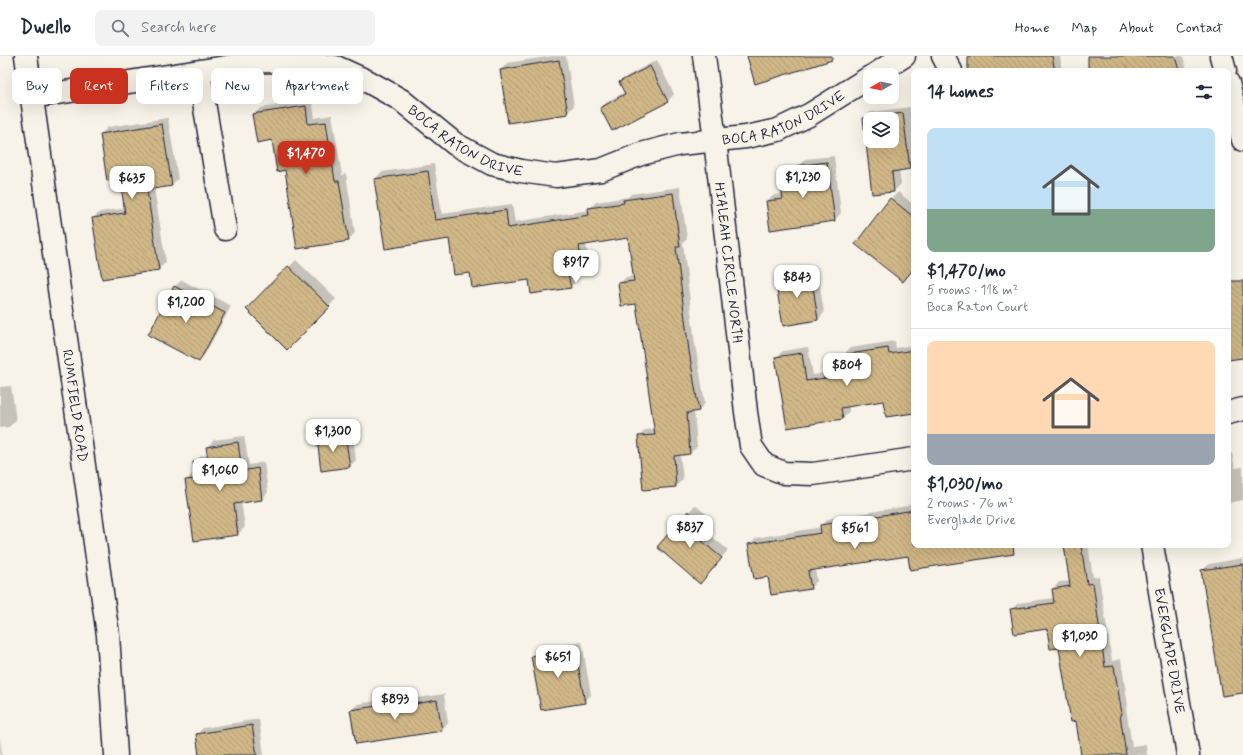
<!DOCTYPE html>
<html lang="en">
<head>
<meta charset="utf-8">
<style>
  :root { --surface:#fff; --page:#f2f2f3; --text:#1f2937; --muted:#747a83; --line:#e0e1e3; --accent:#c8321e }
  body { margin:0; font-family:Mynerve,sans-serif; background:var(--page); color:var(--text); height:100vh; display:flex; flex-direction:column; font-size:15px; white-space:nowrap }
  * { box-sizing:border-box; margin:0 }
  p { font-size:13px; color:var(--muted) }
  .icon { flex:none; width:22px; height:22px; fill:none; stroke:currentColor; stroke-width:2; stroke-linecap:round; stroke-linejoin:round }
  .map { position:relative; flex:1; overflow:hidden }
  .side { position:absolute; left:911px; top:12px; width:320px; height:480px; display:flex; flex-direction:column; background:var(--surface); border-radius:8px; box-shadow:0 4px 16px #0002 }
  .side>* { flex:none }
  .guide { position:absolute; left:12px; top:12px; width:380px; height:36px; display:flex; gap:8px }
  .needle { width:26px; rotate:261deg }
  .controls { position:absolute; left:863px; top:12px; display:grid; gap:8px }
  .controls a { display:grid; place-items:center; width:36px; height:36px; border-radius:8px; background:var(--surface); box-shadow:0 4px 16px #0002; font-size:20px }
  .price { position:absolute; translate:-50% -34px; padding:0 9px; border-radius:8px; background:#fff; color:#222; font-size:13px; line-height:26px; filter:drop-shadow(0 1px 2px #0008) }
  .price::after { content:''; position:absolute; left:50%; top:24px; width:12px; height:9px; margin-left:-6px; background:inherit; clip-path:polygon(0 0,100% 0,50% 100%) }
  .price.on { background:var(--accent); color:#fff }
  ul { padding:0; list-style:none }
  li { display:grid; align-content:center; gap:8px; height:212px; padding:0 16px }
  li+li { border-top:1px solid var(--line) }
  li span { display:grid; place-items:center; height:124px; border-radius:8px; color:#555 }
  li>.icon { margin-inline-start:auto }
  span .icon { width:72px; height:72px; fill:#fffc; stroke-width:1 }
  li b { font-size:17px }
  h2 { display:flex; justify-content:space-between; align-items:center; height:48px; padding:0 16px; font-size:17px }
  .pill { padding:0 14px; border-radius:8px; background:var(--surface); box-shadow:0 4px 16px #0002; font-size:14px; line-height:36px }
  .pill.on { background:var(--accent); color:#fff }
  header { display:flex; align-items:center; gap:24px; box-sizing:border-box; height:56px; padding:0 20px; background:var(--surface); border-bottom:1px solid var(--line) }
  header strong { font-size:19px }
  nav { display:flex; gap:22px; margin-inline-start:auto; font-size:14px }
  .search { width:280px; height:36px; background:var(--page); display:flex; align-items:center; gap:10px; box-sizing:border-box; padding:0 14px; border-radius:8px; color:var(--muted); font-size:15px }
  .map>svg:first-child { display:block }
  .shadow { fill:#0003; fill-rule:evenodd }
  .building { fill:url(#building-back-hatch); stroke:#22223b; fill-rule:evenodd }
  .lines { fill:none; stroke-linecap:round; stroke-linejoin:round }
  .minor-casing { stroke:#22223b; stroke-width:25 }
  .secondary-casing { stroke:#22223b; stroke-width:25 }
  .minor { stroke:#f7f3e8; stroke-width:22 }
  .secondary { stroke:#f7f3e8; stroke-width:22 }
  .labels { text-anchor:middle; stroke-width:3.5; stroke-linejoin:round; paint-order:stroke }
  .street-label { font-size:14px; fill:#22223b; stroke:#f7f3e8 }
</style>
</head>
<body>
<header>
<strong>Dwello</strong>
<div class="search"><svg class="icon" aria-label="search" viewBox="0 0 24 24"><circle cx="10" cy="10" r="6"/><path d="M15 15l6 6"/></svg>Search here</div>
<nav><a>Home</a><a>Map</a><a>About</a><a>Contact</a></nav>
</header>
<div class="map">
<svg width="1243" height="699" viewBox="0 0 1243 699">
  <defs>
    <pattern id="building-back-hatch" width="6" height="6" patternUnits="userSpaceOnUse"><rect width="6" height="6" fill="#d0b787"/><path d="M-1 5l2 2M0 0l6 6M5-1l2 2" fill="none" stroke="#b29d75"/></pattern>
  </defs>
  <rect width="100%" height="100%" fill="#f7f3e8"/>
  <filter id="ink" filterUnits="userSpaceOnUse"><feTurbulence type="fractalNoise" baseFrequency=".025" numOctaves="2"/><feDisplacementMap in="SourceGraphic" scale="8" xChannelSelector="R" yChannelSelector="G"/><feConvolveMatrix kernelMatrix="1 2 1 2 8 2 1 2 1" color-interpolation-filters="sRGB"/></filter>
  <g filter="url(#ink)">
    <g class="shadow">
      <polygon points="553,0 566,0 574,50 567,57 501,14 507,7"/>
      <polygon points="998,0 1060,0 1062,15 1000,15"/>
      <polygon points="1117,0 1183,0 1187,15 1121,15"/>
      <polygon points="657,4 674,38 668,45 612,74 601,52 608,45 625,36 621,26 627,20"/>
      <polygon points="312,44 315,62 332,59 342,119 346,118 355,177 348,184 286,113 272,83 253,59 260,52"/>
      <path d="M910,51l4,35v22l-4,4 -11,2 2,14 -7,7 -21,2 -9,-74 6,-7zM870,63h22v22h-22z"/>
      <polygon points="168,62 178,123 171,129 154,132 166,206 159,213 102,222 93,162 100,156 126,152 121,122 101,78 108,71"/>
      <polygon points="834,100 841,157 835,164 767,145 774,139 783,138 782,125 788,118 799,117 798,110 805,103"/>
      <polygon points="434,108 442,158 512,148 515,166 589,154 589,153 596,146 628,141 631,138 680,131 687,183 683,187 695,288 705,347 699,354 694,355 697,391 690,397 680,398 683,423 676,430 643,433 639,381 645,374 655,373 637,247 619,228 626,221 634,220 629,181 586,188 588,202 582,209 575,210 577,224 570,231 530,223 471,216 449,182 375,123 382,116"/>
      <polygon points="898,136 914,149 914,212 903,225 856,188 891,143"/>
      <polygon points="296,204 336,243 287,293 247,253"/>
      <polygon points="817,211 824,257 818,264 776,223 783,216"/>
      <polygon points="182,224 231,250 205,298 198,305 150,279 175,230"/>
      <polygon points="895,285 896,292 914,289 914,356 884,344 849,350 849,355 843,362 776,301 783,295 808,291 813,319 845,313 843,299 850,292"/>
      <polygon points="11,330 16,364 9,371 0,372 0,331"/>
      <path d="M352,371l4,33 -6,6 -32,-28 7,-7zM350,376v2l-26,4v-2z"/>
      <polygon points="244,380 249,409 264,406 268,436 262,443 241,446 245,471 238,478 195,484 186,425 192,418 196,417 194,407 201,400 208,399 207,391 214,384"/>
      <polygon points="1232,397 1235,412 1243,411 1243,444 1228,447 1228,398"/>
      <polygon points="909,448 914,448 914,489 1016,489 997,492 909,498 815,513 817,525 810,532 769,520 749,489 756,482 822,471 821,469 828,463 907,450"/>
      <polygon points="695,449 711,462 702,472 728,494 707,519 658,491"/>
      <polygon points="1065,489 1088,489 1093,521 1099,521 1112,605 1121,603 1128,650 1126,652 1132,690 1146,688 1147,699 1082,699 1077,664 1060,591 1048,572 1011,554 1018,547 1054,542 1053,533 1059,526 1071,525"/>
      <polygon points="1243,502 1243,636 1202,515 1209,508"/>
      <polygon points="582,586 591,639 584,646 532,600 539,593"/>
      <polygon points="444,638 448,667 441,674 351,654 358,648 404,640 404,644"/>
      <polygon points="259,663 264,699 200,699 197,678 203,672"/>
      <polygon points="0,681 2,699 0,699"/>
    </g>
    <g class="building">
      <polygon points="747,0 832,0 832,4 755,28"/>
      <polygon points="968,0 1052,0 1055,15 968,15"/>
      <polygon points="1088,0 1175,0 1179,15 1088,15"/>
      <polygon points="559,4 568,58 508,67 500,14"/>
      <polygon points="650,10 668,46 612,75 600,52 625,38 619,26"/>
      <polygon points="306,50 308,68 326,66 335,125 339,125 349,185 297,193 285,114 277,116 272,84 257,87 252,58"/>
      <path d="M903,57l7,56 -18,3 2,20 -22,2 -9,-76zM870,63h22v22h-22z"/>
      <polygon points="162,68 172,130 147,134 159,214 102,223 92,162 125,157 120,123 107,125 100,78"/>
      <polygon points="827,106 835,165 770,174 766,145 783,143 780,125 799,122 797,110"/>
      <polygon points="428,115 435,164 506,154 508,172 589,159 588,152 624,147 623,144 673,137 680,191 676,191 689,295 699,355 687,357 690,398 674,400 676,431 643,434 638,380 655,379 636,248 621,250 618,227 634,225 628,182 579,190 582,210 567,213 571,232 531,238 529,224 472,232 470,217 454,219 449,183 385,193 374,123"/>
      <polygon points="890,142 914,161 914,212 903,226 855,188"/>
      <polygon points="288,210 330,251 287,294 246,253"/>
      <polygon points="811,217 818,264 783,270 775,222"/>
      <polygon points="1228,225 1243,225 1243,302 1228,304"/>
      <polygon points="174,230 225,257 199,306 148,279"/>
      <polygon points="888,292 889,298 914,294 914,357 886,361 883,345 841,352 843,363 787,372 775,301 802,297 806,325 845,319 842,299"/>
      <polygon points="345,378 350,411 321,415 317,382"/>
      <polygon points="238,386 242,415 258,412 262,444 234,448 238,479 194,485 185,424 196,423 193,406 208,404 206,391"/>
      <polygon points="914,454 914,489 1013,489 1014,498 910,514 908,500 808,515 811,533 771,539 768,521 754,523 748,488 821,477 820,469"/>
      <polygon points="688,455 705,469 696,480 722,502 700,528 657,491"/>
      <polygon points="1064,489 1081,489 1087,528 1093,527 1105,611 1114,610 1122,658 1120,658 1126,699 1081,699 1076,665 1071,666 1059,592 1050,593 1047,573 1014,578 1010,553 1054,547 1052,533 1070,530"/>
      <polygon points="1243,508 1243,637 1222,640 1201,514"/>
      <polygon points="575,592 585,647 541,654 531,600"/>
      <polygon points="437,644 442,675 356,688 350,654 397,647 398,651"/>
      <polygon points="252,669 257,699 199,699 196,678"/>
    </g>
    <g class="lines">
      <defs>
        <g id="minor">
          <path id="s1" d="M704,0l11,84 31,272 5,34 13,19 20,8 29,1 101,-15"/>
          <polyline points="943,0 951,15"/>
          <polyline points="1221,0 1225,15"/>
          <polyline points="199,16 225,173"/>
          <polyline points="874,19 904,0"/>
          <polyline points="1228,27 1243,84"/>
          <path id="s2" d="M32,41l233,-36 39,1 32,5 33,15 32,18 54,44 37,20 29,7 35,5 45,-6 40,-16 39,-10 66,-7 32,-7 31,-15 61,-38"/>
          <polyline points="1228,357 1243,353"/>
          <path id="s3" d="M1152,489l36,210"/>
        </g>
        <g id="secondary">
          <path id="s4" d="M26,0l82,579 8,120"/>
        </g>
      </defs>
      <use href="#minor" class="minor-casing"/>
      <use href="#secondary" class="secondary-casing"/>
      <use href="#minor" class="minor"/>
      <use href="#secondary" class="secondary"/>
    </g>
  </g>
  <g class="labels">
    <g class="street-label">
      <text dy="5" stroke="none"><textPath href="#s2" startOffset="794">BOCA RATON DRIVE</textPath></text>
      <text dy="5" stroke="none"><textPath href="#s2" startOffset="458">BOCA RATON DRIVE</textPath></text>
      <text dy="5" stroke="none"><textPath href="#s1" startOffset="208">HIALEAH CIRCLE NORTH</textPath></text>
      <text dy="5" stroke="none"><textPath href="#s4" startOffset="353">RUMFIELD ROAD</textPath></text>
      <text dy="5" stroke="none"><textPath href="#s3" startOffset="107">EVERGLADE DRIVE</textPath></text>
    </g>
  </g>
</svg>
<div class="controls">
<a><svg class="needle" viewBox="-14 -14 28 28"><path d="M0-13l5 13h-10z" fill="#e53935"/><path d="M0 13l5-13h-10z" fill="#747a83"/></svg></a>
<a><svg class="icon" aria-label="layers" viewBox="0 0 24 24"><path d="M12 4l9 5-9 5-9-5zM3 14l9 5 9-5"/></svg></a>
</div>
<b class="price on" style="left:306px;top:119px">$1,470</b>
<b class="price" style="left:803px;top:143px">$1,230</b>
<b class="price" style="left:132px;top:144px">$635</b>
<b class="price" style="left:576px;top:228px">$917</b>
<b class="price" style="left:797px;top:243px">$843</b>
<b class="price" style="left:186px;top:268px">$1,200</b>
<b class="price" style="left:847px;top:331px">$804</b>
<b class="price" style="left:333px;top:397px">$1,300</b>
<b class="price" style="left:220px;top:436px">$1,060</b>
<b class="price" style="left:690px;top:493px">$837</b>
<b class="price" style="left:855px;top:494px">$561</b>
<b class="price" style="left:1080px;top:602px">$1,030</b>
<b class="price" style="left:558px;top:623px">$651</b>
<b class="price" style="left:395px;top:665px">$893</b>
<div class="guide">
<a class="pill">Buy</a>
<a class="pill on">Rent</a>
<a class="pill">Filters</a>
<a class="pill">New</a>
<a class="pill">Apartment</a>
</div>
<section class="side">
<h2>14 homes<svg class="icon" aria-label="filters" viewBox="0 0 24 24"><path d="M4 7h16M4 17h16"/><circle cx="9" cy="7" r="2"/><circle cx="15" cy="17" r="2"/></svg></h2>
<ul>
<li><span style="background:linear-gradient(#bfe0f5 65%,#7fa58c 0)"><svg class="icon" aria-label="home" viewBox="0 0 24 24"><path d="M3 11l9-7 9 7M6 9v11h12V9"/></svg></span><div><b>$1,470/mo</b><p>5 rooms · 118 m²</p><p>Boca Raton Court</p></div></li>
<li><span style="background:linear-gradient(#ffd9b3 75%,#9aa5b1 0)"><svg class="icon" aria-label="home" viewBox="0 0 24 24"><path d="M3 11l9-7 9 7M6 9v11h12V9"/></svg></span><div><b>$1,030/mo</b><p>2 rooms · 76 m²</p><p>Everglade Drive</p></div></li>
</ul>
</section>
</div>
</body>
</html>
